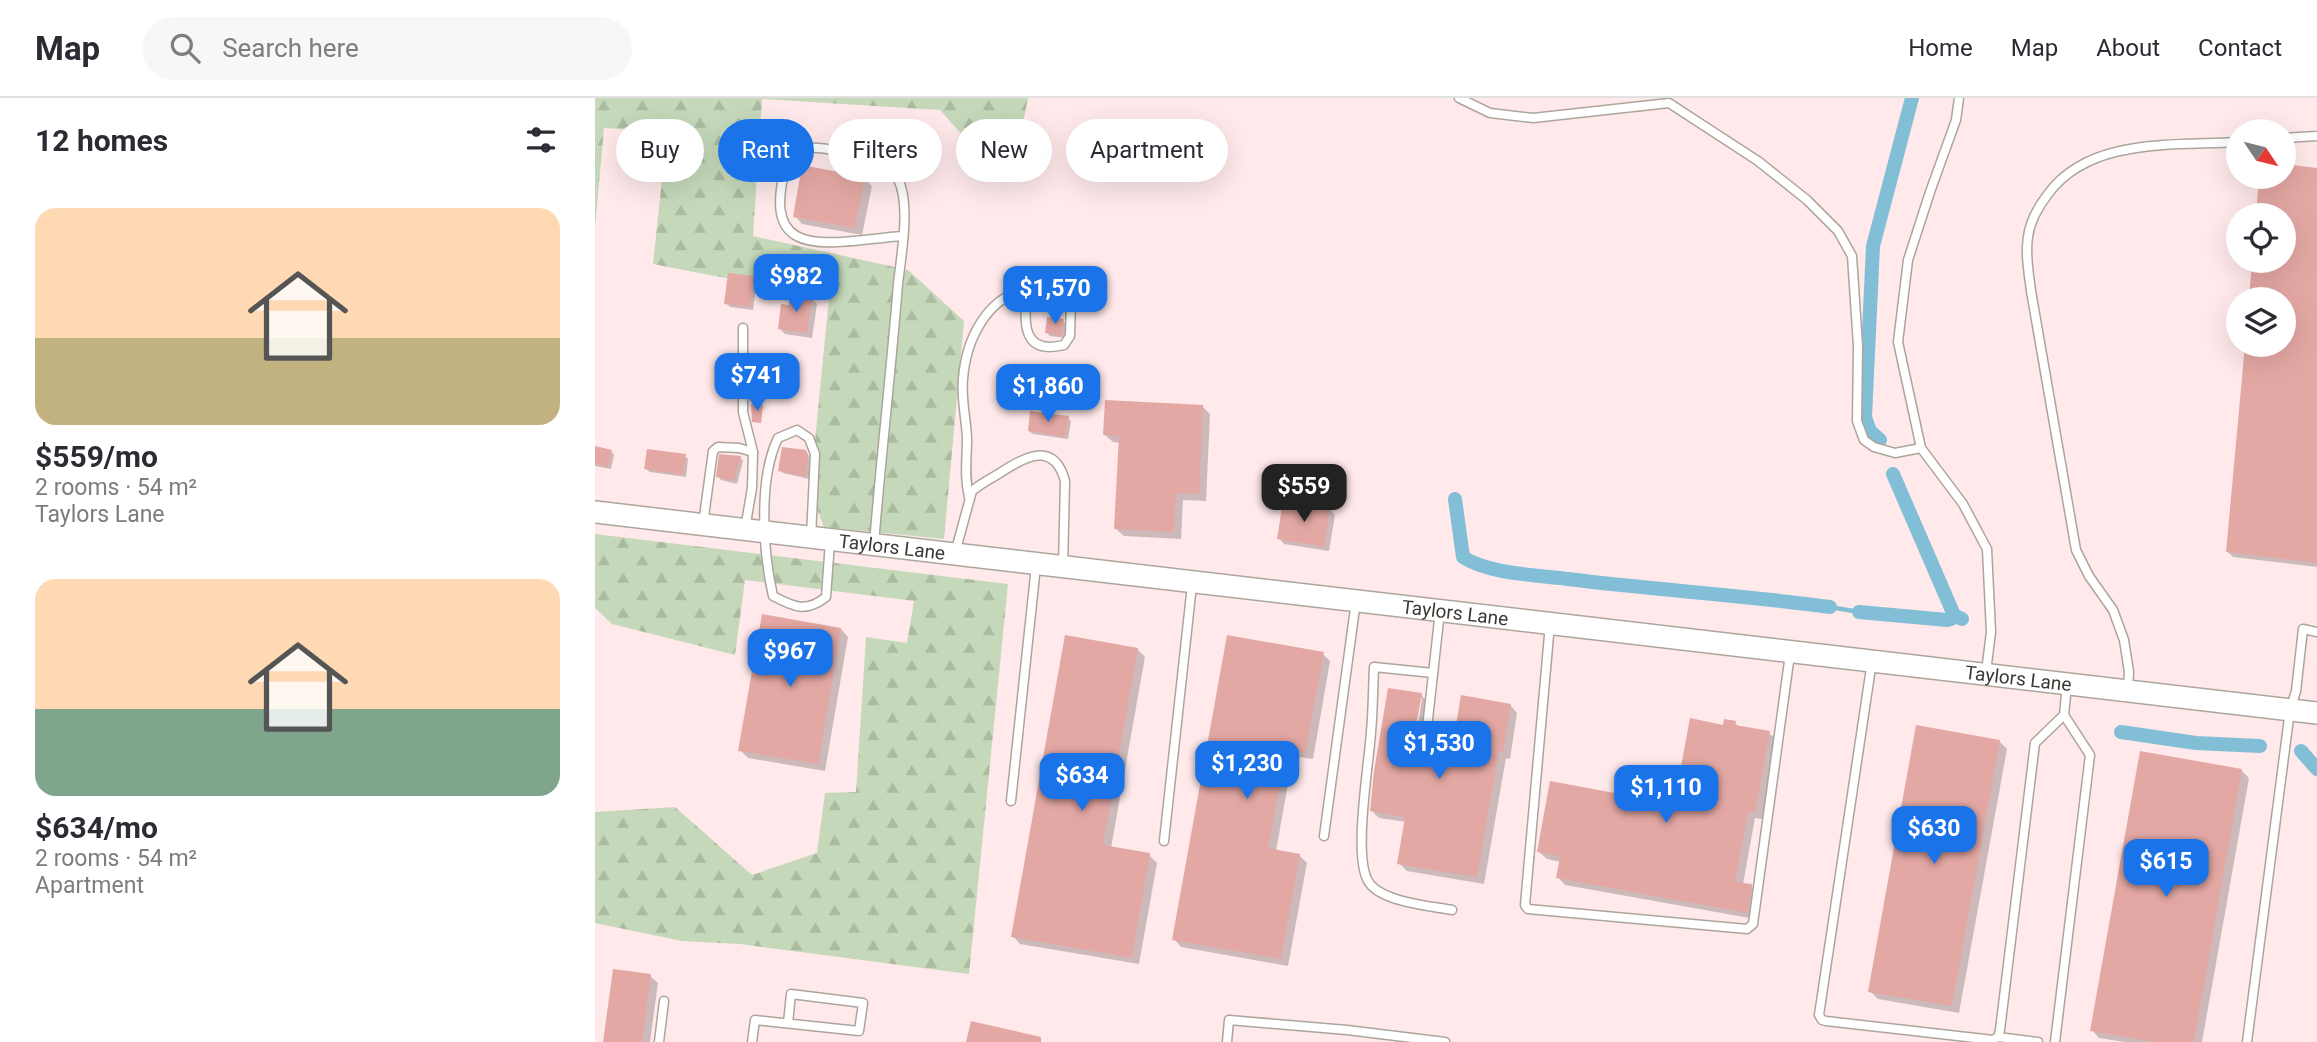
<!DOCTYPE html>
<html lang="en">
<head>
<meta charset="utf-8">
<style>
  :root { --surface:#fff; --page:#f7f7f7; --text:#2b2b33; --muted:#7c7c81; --line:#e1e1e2; --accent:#1a73e8 }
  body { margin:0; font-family:Roboto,sans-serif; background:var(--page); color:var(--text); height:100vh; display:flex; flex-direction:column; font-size:26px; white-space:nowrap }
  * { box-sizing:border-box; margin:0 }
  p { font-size:23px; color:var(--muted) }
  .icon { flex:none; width:38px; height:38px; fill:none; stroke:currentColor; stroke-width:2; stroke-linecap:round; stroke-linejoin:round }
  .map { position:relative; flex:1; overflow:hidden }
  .panel { display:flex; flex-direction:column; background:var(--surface); width:595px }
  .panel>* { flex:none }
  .banner { position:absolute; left:21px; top:21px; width:665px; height:63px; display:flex; gap:14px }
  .needle { width:46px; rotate:125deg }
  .fabs { position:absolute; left:1631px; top:21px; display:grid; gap:14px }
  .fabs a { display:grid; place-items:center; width:70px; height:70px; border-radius:50%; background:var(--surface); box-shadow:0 7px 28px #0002; font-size:35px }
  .price { position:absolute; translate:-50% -60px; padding:0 16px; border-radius:14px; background:var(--accent); color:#fff; font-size:23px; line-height:46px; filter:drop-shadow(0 2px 4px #0008) }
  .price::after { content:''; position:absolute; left:50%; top:42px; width:21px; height:16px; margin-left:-10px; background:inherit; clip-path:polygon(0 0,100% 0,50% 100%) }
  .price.active { background:#222; color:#fff }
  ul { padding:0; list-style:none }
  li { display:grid; align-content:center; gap:14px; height:371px; padding:0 35px }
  li span { display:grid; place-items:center; height:217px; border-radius:21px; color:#555 }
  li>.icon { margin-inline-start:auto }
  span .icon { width:126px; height:126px; fill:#fffc; stroke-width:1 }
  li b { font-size:30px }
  h2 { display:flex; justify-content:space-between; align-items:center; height:84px; padding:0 35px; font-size:30px }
  .tag { padding:0 24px; border-radius:32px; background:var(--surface); box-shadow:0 7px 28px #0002; font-size:24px; line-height:63px }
  .tag.active { background:var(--accent); color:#fff }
  header { display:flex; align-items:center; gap:42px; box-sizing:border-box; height:98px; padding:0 35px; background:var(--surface); border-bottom:2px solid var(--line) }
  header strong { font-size:33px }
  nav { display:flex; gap:38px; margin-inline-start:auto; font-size:24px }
  .search { width:490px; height:63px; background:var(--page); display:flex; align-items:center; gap:18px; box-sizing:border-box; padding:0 24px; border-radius:38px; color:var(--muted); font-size:26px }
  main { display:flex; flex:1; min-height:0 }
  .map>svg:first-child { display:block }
  .industrial { fill:#ffe9ea; fill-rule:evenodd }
  .forest { fill:url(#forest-firs) }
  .shadow { fill:#0003; fill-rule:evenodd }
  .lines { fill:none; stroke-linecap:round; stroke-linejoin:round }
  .stream { stroke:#82bfd7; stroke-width:4.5 }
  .canal { stroke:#82bfd7; stroke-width:14 }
  .building { fill:#e4a8a4 }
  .service-casing { stroke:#aca59c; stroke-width:11 }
  .tertiary-casing { stroke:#aca59c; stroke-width:24 }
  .service { stroke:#fff; stroke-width:8 }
  .tertiary { stroke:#fff; stroke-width:21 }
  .labels { text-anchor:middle; stroke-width:5; stroke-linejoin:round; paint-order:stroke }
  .street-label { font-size:19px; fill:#3b3834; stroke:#fff }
</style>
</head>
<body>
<header>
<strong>Map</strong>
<div class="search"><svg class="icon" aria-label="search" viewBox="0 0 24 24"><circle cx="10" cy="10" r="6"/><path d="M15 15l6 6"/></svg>Search here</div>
<nav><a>Home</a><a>Map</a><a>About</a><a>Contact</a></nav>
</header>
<main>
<section class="panel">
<h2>12 homes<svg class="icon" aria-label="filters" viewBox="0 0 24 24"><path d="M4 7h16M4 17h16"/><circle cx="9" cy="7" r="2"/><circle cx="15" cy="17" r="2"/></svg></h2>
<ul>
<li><span style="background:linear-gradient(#ffd9b3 60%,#c2b280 0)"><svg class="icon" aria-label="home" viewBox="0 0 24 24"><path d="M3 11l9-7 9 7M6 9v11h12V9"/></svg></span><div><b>$559/mo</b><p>2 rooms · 54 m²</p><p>Taylors Lane</p></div></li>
<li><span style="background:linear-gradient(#ffd9b3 60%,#7fa58c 0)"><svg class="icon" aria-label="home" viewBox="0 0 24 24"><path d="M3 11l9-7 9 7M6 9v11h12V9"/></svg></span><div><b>$634/mo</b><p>2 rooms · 54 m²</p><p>Apartment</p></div></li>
</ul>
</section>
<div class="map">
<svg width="1722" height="944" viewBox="0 0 1722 944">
  <defs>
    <pattern id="forest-firs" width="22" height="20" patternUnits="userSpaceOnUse" patternTransform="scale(1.75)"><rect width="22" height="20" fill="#c5d9ba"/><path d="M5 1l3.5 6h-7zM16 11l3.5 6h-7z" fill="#aabba0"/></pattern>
  </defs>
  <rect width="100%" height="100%" fill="#fef8f0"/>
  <path class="industrial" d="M0,0h1722v944h-1722zM1643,33h46v46h-46zM1643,117h46v46h-46zM1643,201h46v46h-46z"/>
  <g class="forest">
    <polygon points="0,0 433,0 422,55 386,58 345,12 167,1 158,138 313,172 369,223 349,441 229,429 215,393 234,200 58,166 72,34 9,30 0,130"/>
    <polygon points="0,436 413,486 374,876 145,846 87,843 0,825 0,714 80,709 157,777 222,755 230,695 261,694 271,539 312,545 319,503 150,482 140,557 17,526 0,510"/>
  </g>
  <g class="shadow">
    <polygon points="1689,68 1722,71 1722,469 1638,459 1633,454 1651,247 1689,247 1689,201 1655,201 1659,163 1689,163 1689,117 1663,117 1666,79 1689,79"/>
    <polygon points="269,80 277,88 267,137 207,126 200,118"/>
    <polygon points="158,180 162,183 158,212 135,209 131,205"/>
    <polygon points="216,200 222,206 217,240 190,236 185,231 195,209"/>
    <polygon points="468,223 471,226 470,240 455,238 451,234"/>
    <polygon points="607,308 615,316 611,403 588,402 586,441 529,438 521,431 526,345 518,344 510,337"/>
    <polygon points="473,320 476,323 473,341 438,336 434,333"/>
    <polygon points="0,349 16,353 19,357 16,371 0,368"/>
    <polygon points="211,353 216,362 214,381 188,375 185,372"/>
    <polygon points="90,358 93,361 91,379 55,374 51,371"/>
    <polygon points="145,359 148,363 142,386 126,382 123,378"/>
    <polygon points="735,412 740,417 734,453 689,446 684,440"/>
    <polygon points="246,531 253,539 230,673 153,660 145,652"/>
    <polygon points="542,551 550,559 516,750 554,757 562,765 544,866 425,846 418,838"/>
    <polygon points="728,556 735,563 718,661 698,658 681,753 704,757 712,765 693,868 586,849 579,841"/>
    <path d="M794,592l32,5 7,7 -6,38 33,5 8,-48 47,8 7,8 -7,46 -4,-1 -22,126 -77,-13 -8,-8 7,-41 -27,-4 -8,-8 4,-39zM824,600h3l-7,47h-4z"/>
    <polygon points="1140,625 1145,630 1174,635 1182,642 1167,721 1160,720 1148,786 1156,788 1164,795 1160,821 970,787 963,779 966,764 952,761 944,754 1080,708 1130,629"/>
    <polygon points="1404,643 1412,651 1364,915 1283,901 1275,893"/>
    <polygon points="1646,672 1654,680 1607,944 1530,944 1504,940 1497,932"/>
    <polygon points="55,878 63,885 55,944 9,944"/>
  </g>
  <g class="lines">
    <polyline class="stream" points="1235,509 1264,514"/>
    <g class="canal">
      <polyline points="1285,342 1275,333 1270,319 1278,148 1317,0"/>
      <polyline points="1298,376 1359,517 1367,521"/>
      <path d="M860,401l8,58c25,17 75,18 105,22 87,11 175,16 262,28"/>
      <polyline points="1264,514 1352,522 1356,521 1359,517"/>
      <polyline points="1526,634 1601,645 1665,648"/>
      <polyline points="1706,653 1722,671"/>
    </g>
  </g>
  <g class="building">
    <polygon points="1689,66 1722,70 1722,465 1631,454 1650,247 1689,247 1689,201 1654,201 1657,163 1689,163 1689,117 1661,117 1664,79 1689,79"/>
    <polygon points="207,67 270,79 260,130 198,119"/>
    <polygon points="133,175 159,178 155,209 129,206"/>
    <polygon points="195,196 217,199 212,235 183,231 186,206 194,207"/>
    <polygon points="452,219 469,221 467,238 450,235"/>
    <polygon points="510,302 608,307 604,396 581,395 579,434 519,431 524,338 508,337"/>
    <polygon points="156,306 168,307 166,325 157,324"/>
    <polygon points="435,313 474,318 470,339 433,333"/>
    <polygon points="0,348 17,352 13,369 0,366"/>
    <polygon points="187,349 211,352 213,357 211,379 183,373"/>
    <polygon points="52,351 91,356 88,377 49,371"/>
    <polygon points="124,356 146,358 139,383 121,379"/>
    <polygon points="688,403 735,410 729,449 682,441"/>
    <polygon points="167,516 246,530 223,666 143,653"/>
    <polygon points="470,537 543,550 508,747 555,755 537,860 416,839"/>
    <polygon points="632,537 729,554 710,655 691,652 673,750 705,756 686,861 577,842"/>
    <polygon points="793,590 827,595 819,639 858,645 866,597 916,606 908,654 904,654 882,779 802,766 810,719 775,713 779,673"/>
    <polygon points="1095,620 1128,627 1129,621 1141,623 1140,627 1175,633 1160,715 1153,714 1140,784 1157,786 1153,815 961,780 965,758 942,754 955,683 1079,706"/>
    <polygon points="1321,627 1405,642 1357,908 1273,894"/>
    <polygon points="1545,653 1647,671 1599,944 1561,944 1495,933"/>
    <polygon points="18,871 56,876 47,944 8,944"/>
    <polygon points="376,923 446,939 446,944 371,944"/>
  </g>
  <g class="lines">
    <defs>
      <g id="service">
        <polyline points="864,0 895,15 938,20 1074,5 1163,63 1212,102 1243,133 1257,158 1263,248 1262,323 1269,342 1279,349 1300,355 1326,350"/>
        <polyline points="1364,0 1361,22 1335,94 1313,162 1303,244 1326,350 1368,406 1392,451 1396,534 1391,574"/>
        <polyline points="1689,40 1722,38"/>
        <polyline points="148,230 148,314 158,354 157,390 150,431"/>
        <path d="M374,399c-5,-21 -2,-39 -2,-59 -1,-20 -6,-40 -4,-59 3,-39 23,-81 64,-90 18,-4 32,-3 44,11l-1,36 -6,9c-45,11 -39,-26 -37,-56"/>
        <polyline points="108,426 118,353 123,349 144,350 158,354"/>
        <path d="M216,439l4,-83 -6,-16 -12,-8 -19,8c-20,41 -15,114 -5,158 21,11 33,17 53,1l4,-55"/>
        <path d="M279,446c7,-86 17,-173 24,-260 3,-28 13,-79 0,-105 -11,-23 -30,-25 -53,-27 -18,-3 -40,-9 -56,3 -35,111 39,87 113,81"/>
        <path d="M360,455l17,-62c8,-7 18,-12 28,-18 24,-16 54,-33 65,8l-2,86"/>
        <polyline points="955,526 930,807 933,811 1152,831 1158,826 1195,556"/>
        <polyline points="1277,563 1224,917 1227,922 1231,923 1398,942 1403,939 1405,932 1440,645 1469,617 1472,586"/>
        <path d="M838,575l-59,-6c-1,22 -1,43 -3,65 -2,32 -18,123 -3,149 12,21 62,25 84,29"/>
        <path d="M1533,593l1,-19 -5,-32 -11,-30 -24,-34 -13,-26 -45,-259c-2,-17 -6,-36 -3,-54 2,-16 10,-30 20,-43 42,-57 126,-48 190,-52"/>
        <polyline points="832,630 845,513"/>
        <polyline points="416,703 441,468"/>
        <polyline points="729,738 761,503"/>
        <polyline points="569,743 597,487"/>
        <polyline points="1403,939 1443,944"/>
        <polyline points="64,944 69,903"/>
        <polyline points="157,944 160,922 264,933 268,905 196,896 193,925"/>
        <polyline points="632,944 634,922 752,932 850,944"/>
        <polyline points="1460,944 1495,657 1469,617"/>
        <polyline points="1652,944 1695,612 1701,593 1708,531 1722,534"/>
      </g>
      <g id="tertiary">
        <path id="s1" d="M0,414l1722,201"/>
      </g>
    </defs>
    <use href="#service" class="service-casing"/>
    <use href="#tertiary" class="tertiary-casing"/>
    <use href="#service" class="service"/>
    <use href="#tertiary" class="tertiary"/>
  </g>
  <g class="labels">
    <g class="street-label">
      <text dy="7" stroke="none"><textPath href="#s1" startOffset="299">Taylors Lane</textPath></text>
      <text dy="7" stroke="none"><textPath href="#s1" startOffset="866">Taylors Lane</textPath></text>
      <text dy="7" stroke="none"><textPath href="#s1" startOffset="1433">Taylors Lane</textPath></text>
    </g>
  </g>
</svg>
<div class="fabs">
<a><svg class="needle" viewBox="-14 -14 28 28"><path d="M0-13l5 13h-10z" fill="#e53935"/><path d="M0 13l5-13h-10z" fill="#7c7c81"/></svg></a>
<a><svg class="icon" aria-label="locate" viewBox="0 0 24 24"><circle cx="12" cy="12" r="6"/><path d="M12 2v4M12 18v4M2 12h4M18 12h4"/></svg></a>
<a><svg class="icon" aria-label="layers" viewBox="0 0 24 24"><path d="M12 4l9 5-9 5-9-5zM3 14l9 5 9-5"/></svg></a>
</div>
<b class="price" style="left:201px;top:216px">$982</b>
<b class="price" style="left:460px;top:228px">$1,570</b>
<b class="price" style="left:162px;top:315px">$741</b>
<b class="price" style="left:453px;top:326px">$1,860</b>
<b class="price active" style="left:709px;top:426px">$559</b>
<b class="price" style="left:195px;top:591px">$967</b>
<b class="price" style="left:844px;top:683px">$1,530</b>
<b class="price" style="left:652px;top:703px">$1,230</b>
<b class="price" style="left:487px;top:715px">$634</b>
<b class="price" style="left:1071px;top:727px">$1,110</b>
<b class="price" style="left:1339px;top:768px">$630</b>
<b class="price" style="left:1571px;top:801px">$615</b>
<div class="banner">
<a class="tag">Buy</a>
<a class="tag active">Rent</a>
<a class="tag">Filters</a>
<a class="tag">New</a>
<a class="tag">Apartment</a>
</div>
</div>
</main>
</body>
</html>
